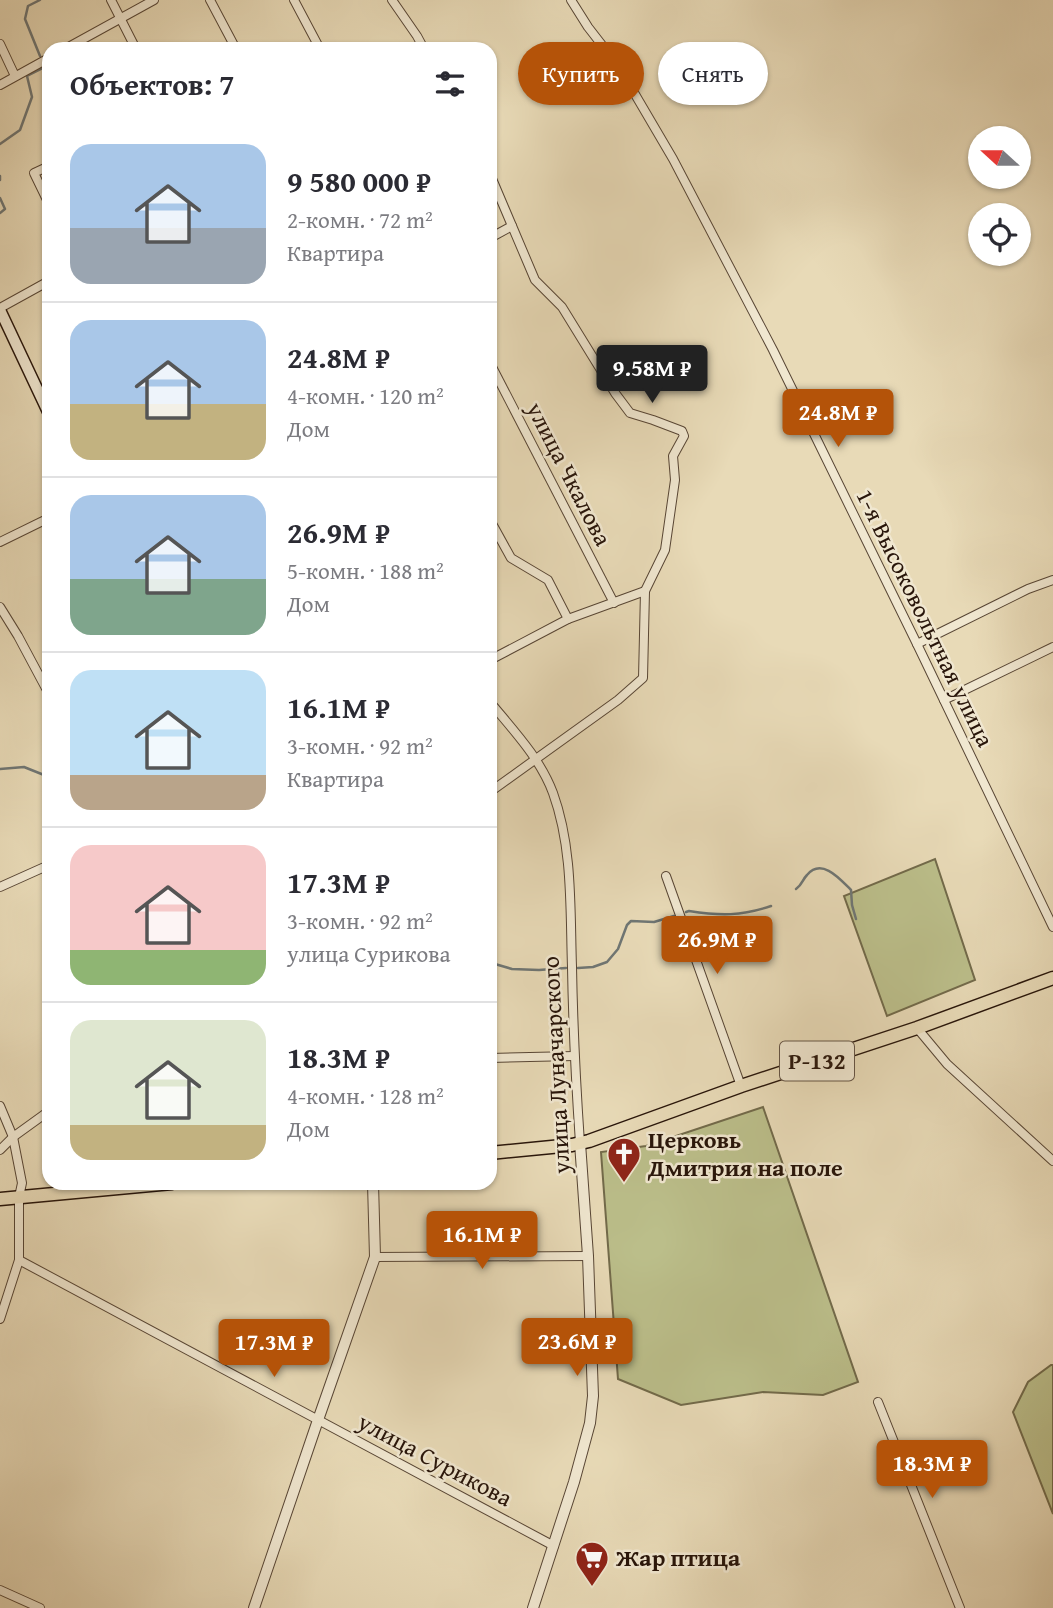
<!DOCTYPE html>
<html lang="ru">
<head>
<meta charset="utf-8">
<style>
  :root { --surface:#fff; --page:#f7f7f7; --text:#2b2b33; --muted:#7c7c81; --line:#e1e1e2; --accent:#b45309 }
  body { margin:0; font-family:"Gentium Book Plus",serif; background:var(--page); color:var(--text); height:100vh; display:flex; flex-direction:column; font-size:26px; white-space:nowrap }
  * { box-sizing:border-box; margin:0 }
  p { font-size:23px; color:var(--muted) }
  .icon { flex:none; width:38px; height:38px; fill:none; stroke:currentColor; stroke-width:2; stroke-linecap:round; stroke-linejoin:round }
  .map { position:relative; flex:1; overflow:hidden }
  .sheet { position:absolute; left:42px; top:42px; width:455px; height:1148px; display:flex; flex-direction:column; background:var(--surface); border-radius:21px; box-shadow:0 2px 5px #0004 }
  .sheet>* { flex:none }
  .banner { position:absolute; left:518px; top:42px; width:429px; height:63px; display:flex; gap:14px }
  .needle { width:46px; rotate:291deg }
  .buttons { position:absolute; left:968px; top:126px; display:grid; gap:14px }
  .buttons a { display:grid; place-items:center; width:63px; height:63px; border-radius:50%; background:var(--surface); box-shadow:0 2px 5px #0004; font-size:35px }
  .price { position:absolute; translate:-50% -60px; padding:0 16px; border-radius:7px; background:var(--accent); color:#fff; font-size:23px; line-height:46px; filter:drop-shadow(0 2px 4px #0008) }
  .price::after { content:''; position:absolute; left:50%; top:42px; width:21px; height:16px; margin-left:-10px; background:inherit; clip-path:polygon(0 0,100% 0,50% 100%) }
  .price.active { background:#222; color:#fff }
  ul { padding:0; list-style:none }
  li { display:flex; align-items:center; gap:21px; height:175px; padding:0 28px }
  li+li { border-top:2px solid var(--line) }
  li span { display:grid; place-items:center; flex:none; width:196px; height:140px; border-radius:21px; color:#555 }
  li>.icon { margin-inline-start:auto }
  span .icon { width:84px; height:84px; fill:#fffc; stroke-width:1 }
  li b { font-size:30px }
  h2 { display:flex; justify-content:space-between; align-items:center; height:84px; padding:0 28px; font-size:30px }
  .tag { padding:0 24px; border-radius:32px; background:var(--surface); box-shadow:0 2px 5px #0004; font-size:24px; line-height:63px }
  .tag.active { background:var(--accent); color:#fff }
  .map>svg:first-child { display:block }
  .green { fill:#bbbe8a; stroke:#726a4a; stroke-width:2 }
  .water { fill:#9eb7bb; stroke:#6f7674; stroke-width:2 }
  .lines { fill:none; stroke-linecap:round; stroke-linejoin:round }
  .stream { stroke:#6f7674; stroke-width:2.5 }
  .minor-casing { stroke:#584635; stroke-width:10 }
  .tertiary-casing { stroke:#584635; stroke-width:12 }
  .secondary-casing { stroke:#28150a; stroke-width:13 }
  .primary-casing { stroke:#28150a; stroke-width:15 }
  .minor { stroke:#f0e7d0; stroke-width:8 }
  .tertiary { stroke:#f0e7d0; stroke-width:10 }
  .secondary { stroke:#f0e7d0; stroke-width:10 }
  .primary { stroke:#e8dab7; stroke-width:12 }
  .labels { text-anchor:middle; stroke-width:5; stroke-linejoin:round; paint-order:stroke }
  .shield { fill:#f0e7d0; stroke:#645445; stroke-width:2 }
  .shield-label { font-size:23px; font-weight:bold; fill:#28150a }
  .street-label { font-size:24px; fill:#28150a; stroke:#f0e7d0 }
  .poi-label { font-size:24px; font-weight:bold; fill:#28150a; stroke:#f0e7d0; text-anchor:start }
</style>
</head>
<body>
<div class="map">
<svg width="1053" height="1608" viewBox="0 0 1053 1608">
  <rect width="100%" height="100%" fill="#e8dab7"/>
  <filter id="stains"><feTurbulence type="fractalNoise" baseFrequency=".00286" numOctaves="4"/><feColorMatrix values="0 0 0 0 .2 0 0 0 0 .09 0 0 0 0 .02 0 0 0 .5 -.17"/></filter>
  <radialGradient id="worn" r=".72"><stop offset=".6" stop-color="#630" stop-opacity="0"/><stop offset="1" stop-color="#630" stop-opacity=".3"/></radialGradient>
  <g class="green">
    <polygon points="935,859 975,980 887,1016 844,896"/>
    <polygon points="763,1107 858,1382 823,1395 763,1392 681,1405 618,1379 601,1152 646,1146"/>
    <polygon points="1051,1365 1053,1365 1053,1514 1013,1412 1028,1382"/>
  </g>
  <polygon class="water" points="486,1223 490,1227 491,1246 489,1248 462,1249 459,1246 458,1228 461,1224"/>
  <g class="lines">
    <g class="stream">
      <polyline points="40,56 25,19 28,6 40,0"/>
      <polyline points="0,144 20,130 32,97 27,76 41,69"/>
      <polyline points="0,176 0,180"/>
      <polyline points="0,198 5,209 0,213"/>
      <polyline points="0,769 24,767 49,777"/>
      <path d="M796,889c7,-5 6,-9 11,-14 15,-18 34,5 44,15l1,15 4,14"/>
      <path d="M686,912l3,-1c32,5 52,5 82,-5"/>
      <polyline points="490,966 495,964 512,969 539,970 566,968"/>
      <polyline points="578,968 593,967 607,962 618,949 627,925 631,921 654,922 674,916"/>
    </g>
    <defs>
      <g id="minor">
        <polyline points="111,0 136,49"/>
        <polyline points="210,0 236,49"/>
        <polyline points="294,0 320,49"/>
        <polyline points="392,0 417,36 424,49"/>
        <polyline points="571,0 588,27 619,67 673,159 773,350 917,644 1053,927"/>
        <polyline points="0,44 15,76"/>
        <polyline points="65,49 154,0"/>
        <polyline points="0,85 49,58"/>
        <polyline points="49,166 34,173 49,204"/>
        <polyline points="490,174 535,280 562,307 615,393 630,413 653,420 682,431 684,436 673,456 675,480 665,550 645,591 643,678 618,700 490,792"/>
        <polyline points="490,238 512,226"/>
        <polyline points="0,308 49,281"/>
        <polyline points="490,363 614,603"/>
        <polyline points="490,520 511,558 548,580 568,619"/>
        <polyline points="0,542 49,518"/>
        <polyline points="0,607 18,636 49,694"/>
        <polyline points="917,644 1028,589 1053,580"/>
        <polyline points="490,660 568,619 645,591"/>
        <polyline points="944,700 1053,647"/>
        <path d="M490,702c23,28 50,56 63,91 20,55 17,117 19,174 1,59 4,118 8,176"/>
        <polyline points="666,876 741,1086"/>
        <polyline points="0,887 49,865"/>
        <polyline points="917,1028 947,1064 1053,1161"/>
        <polyline points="490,1058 574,1056"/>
        <polyline points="0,1106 13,1137 22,1183 19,1197 19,1260 554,1546"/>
        <polyline points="0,1150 13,1137 49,1111"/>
        <polyline points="375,1257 588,1256"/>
        <polyline points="0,1319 19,1260"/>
        <polyline points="878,1402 960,1608"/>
        <polyline points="0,1590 40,1608"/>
      </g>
      <g id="tertiary">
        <polyline points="254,1608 318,1420 375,1257 373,1183"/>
        <polyline points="533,1608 574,1482 590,1423 593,1396 588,1256 580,1143"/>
      </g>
      <polyline id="secondary" points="0,310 49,414"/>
      <g id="primary">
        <polyline points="490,1153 572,1145 589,1141 741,1086 917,1028 1053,978"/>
        <polyline points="0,1199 172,1183"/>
      </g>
    </defs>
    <use href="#minor" class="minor-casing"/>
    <use href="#tertiary" class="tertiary-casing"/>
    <use href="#secondary" class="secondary-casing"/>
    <use href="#primary" class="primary-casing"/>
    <use href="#minor" class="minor"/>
    <use href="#tertiary" class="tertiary"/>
    <use href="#secondary" class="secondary"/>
    <use href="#primary" class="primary"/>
  </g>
  <defs>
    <symbol id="church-pin" viewBox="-11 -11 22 30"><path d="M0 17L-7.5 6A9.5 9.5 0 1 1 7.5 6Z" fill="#8f2418" stroke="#f0e7d0"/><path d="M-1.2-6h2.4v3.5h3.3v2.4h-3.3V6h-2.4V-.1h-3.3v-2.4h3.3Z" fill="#fff"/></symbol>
    <symbol id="supermarket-pin" viewBox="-11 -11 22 30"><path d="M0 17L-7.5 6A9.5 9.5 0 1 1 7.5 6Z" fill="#8f2418" stroke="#f0e7d0"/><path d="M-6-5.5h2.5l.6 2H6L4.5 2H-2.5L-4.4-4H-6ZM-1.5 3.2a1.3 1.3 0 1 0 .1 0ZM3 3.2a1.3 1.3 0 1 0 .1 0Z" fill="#fff"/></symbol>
  </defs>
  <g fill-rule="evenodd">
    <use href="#church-pin" x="605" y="1135" width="38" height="52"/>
    <use href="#supermarket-pin" x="573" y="1539" width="38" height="52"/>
  </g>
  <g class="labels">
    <rect class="shield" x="780" y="1041.5" width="74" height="39" rx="5"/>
    <g class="shield-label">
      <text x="817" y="1069">Р-132</text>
    </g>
    <g class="street-label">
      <text transform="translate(569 474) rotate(63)" y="8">улица Чкалова</text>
      <text transform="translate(925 618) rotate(64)" y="8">1-я Высоковольтная улица</text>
      <text transform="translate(556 1065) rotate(-93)" y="8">улица Луначарского</text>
      <text transform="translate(435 1460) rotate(28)" y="8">улица Сурикова</text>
    </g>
    <g class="poi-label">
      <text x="648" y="1148">Церковь<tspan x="648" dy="28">Дмитрия на поле</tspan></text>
      <text x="616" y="1566">Жар птица</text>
    </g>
  </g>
  <rect width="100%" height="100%" filter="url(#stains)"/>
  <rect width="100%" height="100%" fill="url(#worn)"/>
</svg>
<div class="buttons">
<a><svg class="needle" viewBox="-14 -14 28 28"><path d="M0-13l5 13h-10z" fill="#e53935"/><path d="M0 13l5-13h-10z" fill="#7c7c81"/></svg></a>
<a><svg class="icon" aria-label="locate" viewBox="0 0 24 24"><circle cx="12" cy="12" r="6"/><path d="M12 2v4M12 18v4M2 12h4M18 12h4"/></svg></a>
</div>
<b class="price active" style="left:652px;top:405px">9.58M ₽</b>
<b class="price" style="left:838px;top:449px">24.8M ₽</b>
<b class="price" style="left:717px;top:976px">26.9M ₽</b>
<b class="price" style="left:482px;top:1271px">16.1M ₽</b>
<b class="price" style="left:577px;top:1378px">23.6M ₽</b>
<b class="price" style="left:274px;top:1379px">17.3M ₽</b>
<b class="price" style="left:932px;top:1500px">18.3M ₽</b>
<div class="banner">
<a class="tag active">Купить</a>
<a class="tag">Снять</a>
</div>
<section class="sheet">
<h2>Объектов: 7<svg class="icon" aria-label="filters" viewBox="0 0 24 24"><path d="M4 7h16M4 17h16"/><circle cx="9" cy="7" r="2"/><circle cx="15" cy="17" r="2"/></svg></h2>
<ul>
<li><span style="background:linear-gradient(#a9c7e8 60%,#9aa5b1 0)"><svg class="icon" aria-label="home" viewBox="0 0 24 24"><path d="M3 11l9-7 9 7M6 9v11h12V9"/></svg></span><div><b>9 580 000 ₽</b><p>2-комн. · 72 m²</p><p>Квартира</p></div></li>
<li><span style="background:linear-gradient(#a9c7e8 60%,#c2b280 0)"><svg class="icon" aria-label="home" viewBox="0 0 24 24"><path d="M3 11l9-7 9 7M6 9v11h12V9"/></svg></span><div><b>24.8M ₽</b><p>4-комн. · 120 m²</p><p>Дом</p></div></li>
<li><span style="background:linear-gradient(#a9c7e8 60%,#7fa58c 0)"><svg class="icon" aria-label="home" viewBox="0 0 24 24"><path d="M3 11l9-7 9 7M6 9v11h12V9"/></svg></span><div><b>26.9M ₽</b><p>5-комн. · 188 m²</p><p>Дом</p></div></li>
<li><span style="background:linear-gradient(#bfe0f5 75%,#b9a48a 0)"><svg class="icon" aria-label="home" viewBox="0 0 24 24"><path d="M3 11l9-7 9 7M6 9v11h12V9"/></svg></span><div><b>16.1M ₽</b><p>3-комн. · 92 m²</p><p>Квартира</p></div></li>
<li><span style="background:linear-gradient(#f6c9c9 75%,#8fb573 0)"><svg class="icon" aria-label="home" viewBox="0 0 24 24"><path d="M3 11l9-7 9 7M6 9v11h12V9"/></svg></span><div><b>17.3M ₽</b><p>3-комн. · 92 m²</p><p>улица Сурикова</p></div></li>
<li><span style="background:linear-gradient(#dfe7d0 75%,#c2b280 0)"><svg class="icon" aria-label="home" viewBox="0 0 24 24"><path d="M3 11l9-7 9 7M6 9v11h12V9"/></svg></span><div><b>18.3M ₽</b><p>4-комн. · 128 m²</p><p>Дом</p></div></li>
</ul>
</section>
</div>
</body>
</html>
